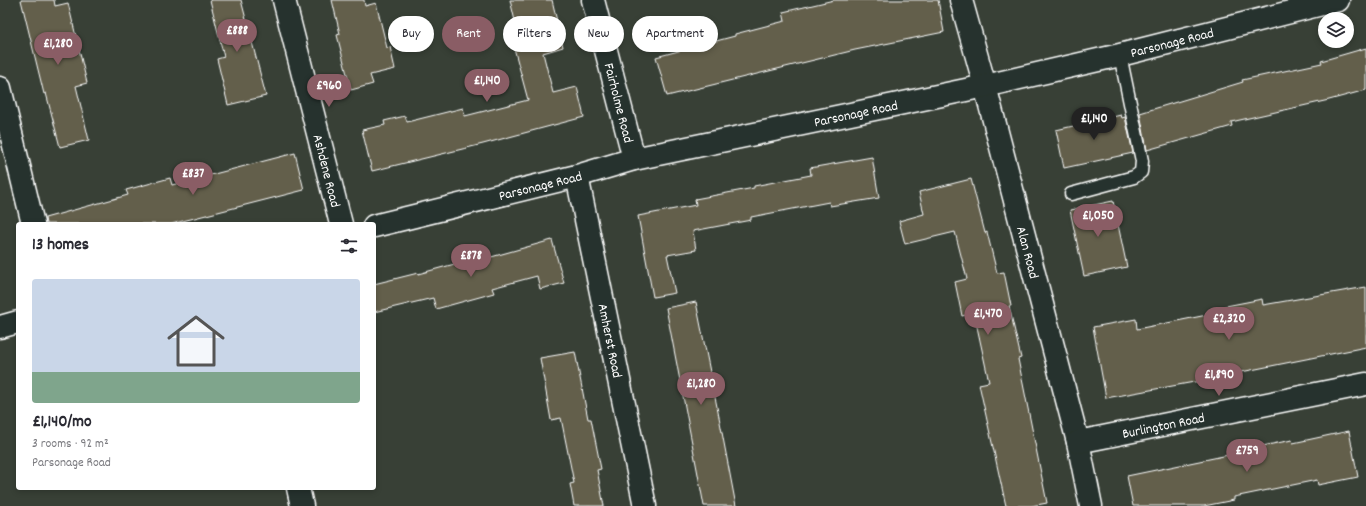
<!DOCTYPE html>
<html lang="en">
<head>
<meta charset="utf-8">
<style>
  :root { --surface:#fff; --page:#f2f2f3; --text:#2b2b33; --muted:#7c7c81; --line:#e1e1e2; --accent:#8a5d65 }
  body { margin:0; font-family:Dekko,sans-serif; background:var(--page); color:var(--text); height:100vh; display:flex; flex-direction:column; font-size:15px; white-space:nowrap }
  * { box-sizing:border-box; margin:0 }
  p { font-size:13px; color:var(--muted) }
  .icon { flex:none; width:22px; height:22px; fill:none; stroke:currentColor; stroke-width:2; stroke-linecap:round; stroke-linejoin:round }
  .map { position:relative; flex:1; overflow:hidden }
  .sheet { position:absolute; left:16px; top:222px; width:360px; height:268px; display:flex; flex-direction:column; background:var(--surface); border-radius:4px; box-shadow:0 2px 6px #0003 }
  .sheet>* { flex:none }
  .top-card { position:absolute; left:388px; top:16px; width:380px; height:36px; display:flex; gap:8px }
  .buttons { position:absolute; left:1318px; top:12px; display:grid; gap:8px }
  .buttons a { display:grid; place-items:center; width:36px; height:36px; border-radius:50%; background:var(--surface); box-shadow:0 2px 6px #0003; font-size:20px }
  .price { position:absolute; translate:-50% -34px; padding:0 9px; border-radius:14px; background:var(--accent); color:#fff; font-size:13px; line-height:26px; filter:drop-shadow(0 1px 2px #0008) }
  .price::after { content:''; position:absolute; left:50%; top:24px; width:12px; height:9px; margin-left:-6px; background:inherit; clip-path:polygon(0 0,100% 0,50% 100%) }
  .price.current { background:#222; color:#fff }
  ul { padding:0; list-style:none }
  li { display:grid; align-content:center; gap:8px; height:212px; padding:0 16px }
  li+li { border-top:1px solid var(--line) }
  li span { display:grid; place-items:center; height:124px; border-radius:4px; color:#555 }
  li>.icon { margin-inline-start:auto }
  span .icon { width:72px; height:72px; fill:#fffc; stroke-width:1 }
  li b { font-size:17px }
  h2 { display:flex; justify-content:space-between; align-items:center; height:48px; padding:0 16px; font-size:17px }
  .chip { padding:0 14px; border-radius:18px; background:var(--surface); box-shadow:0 2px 6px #0003; font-size:14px; line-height:36px }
  .chip.current { background:var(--accent); color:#fff }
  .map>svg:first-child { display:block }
  .building { fill:#635f4c; stroke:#fff }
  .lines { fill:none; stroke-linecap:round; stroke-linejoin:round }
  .lane-casing { stroke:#fff; stroke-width:15 }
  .street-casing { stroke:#fff; stroke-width:25 }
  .secondary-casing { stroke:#fff; stroke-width:25 }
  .lane { stroke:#26332d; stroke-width:12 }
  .street { stroke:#26332d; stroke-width:22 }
  .secondary { stroke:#26332d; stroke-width:22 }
  .labels { text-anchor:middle; stroke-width:3; stroke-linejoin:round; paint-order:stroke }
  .street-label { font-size:14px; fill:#fff; stroke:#26332d }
</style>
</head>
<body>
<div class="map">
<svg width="1366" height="506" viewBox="0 0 1366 506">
  <rect width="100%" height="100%" fill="#384036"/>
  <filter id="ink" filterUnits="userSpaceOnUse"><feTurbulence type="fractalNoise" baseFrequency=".025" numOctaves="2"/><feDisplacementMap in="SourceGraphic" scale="8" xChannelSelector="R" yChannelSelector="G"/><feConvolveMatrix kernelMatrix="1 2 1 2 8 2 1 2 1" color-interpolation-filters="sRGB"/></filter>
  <g filter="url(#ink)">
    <g class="building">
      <polygon points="21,0 54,0 55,6 68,3 87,83 76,86 89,140 60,147 46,93 44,94"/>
      <polygon points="210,0 241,0 266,96 228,105 217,59 224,57"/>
      <polygon points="332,0 364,0 365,6 376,3 387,48 390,47 395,69 370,75 373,84 351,90 337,35 340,34"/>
      <polygon points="510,0 552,0 563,47 543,53 553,93 577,87 584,117 483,144 372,171 362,130 385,125 384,121 405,116 407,122 463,108 465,116 528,100 514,48 521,46"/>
      <polygon points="834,0 938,0 944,32 855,50 667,96 656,57 735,36 735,34 785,21 783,12"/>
      <polygon points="1366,48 1366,90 1329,100 1231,122 1232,126 1147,150 1140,113 1243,82 1242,80 1322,63 1321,61"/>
      <polygon points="1121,115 1122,118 1125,117 1133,153 1064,168 1056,130"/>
      <polygon points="295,153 304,190 171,224 46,224 45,218 128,195 126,190 170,178 172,185"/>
      <polygon points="872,157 879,198 830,206 829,202 751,217 751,220 693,231 696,250 667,255 675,293 653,297 638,216 696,205 695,199 754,188 754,186 811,175 810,168"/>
      <polygon points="971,179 985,233 987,232 997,273 1004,272 1011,306 1009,306 1021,358 1018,359 1047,503 1031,506 1006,506 979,384 989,382 974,313 962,316 955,282 967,279 955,232 905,244 899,221 924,214 919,192"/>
      <polygon points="1113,201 1127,267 1084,276 1070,210"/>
      <polygon points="552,240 564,283 540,289 537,276 492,288 494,293 436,309 433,298 374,312 374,284 418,273 418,274 484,256 484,259"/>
      <polygon points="1366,287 1366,347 1211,378 1211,379 1106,398 1093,327 1136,319 1137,329 1222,312 1221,307 1262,299 1263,305"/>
      <polygon points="696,302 720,422 736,506 704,506 692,443 666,308"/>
      <polygon points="575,352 588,419 591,419 601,469 597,470 604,506 574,506 570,484 574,483 561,418 551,420 540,358"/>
      <polygon points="1349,431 1358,477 1318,485 1317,480 1234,497 1234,500 1204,506 1133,506 1127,476 1238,453 1238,451 1292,440 1293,443"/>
    </g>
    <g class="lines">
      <defs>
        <polyline id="lane" points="1071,194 1134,177 1141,172 1142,161 1120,55"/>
        <g id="street">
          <path id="s1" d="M284,0l57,224"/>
          <path id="s2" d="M593,0l41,159"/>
          <path id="s3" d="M961,0l24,86 93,356 13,64"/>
          <polyline points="0,88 33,224"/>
          <path id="s4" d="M577,176l68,330"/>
          <path id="s5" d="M1078,442l288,-58"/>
          <polyline points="298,488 302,506"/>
        </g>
        <g id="secondary">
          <path id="s6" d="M374,226l203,-50 57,-17 351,-73 135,-31 218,-55"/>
          <polyline points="0,327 18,322"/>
        </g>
      </defs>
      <use href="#lane" class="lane-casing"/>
      <use href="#street" class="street-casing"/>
      <use href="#secondary" class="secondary-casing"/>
      <use href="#lane" class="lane"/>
      <use href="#street" class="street"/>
      <use href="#secondary" class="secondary"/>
    </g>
  </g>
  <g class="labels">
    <g class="street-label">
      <text dy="5" stroke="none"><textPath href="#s6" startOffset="819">Parsonage Road</textPath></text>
      <text dy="5" stroke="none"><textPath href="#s2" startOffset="106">Fairholme Road</textPath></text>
      <text dy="5" stroke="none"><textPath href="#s6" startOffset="495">Parsonage Road</textPath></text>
      <text dy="5" stroke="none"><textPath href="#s1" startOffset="176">Ashdene Road</textPath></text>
      <text dy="5" stroke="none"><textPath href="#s6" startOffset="171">Parsonage Road</textPath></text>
      <text dy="5" stroke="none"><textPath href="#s3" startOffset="261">Alan Road</textPath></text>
      <text dy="5" stroke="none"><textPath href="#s4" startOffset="168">Amherst Road</textPath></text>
      <text dy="5" stroke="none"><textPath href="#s5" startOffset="87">Burlington Road</textPath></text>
    </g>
  </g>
</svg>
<div class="buttons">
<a><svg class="icon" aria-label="layers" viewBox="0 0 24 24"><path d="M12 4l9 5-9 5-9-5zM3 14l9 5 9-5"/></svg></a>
</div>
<b class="price" style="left:237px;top:53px">£888</b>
<b class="price" style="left:58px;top:66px">£1,280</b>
<b class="price" style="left:487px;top:103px">£1,140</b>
<b class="price" style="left:329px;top:108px">£960</b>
<b class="price current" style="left:1094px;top:141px">£1,140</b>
<b class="price" style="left:193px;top:196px">£837</b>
<b class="price" style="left:1098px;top:238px">£1,050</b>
<b class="price" style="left:471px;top:278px">£878</b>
<b class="price" style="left:988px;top:336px">£1,470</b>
<b class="price" style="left:1229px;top:341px">£2,320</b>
<b class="price" style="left:1219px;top:397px">£1,890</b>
<b class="price" style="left:701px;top:406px">£1,280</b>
<b class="price" style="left:1247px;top:473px">£759</b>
<div class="top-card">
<a class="chip">Buy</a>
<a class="chip current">Rent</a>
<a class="chip">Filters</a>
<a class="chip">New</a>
<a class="chip">Apartment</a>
</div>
<section class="sheet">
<h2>13 homes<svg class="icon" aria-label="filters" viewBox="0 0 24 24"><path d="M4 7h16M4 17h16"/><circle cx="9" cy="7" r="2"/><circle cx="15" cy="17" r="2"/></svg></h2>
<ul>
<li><span style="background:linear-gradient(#c9d6e8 75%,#7fa58c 0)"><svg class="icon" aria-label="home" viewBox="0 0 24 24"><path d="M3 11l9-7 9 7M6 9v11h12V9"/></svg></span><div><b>£1,140/mo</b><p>3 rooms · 92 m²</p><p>Parsonage Road</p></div></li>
</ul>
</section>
</div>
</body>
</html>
